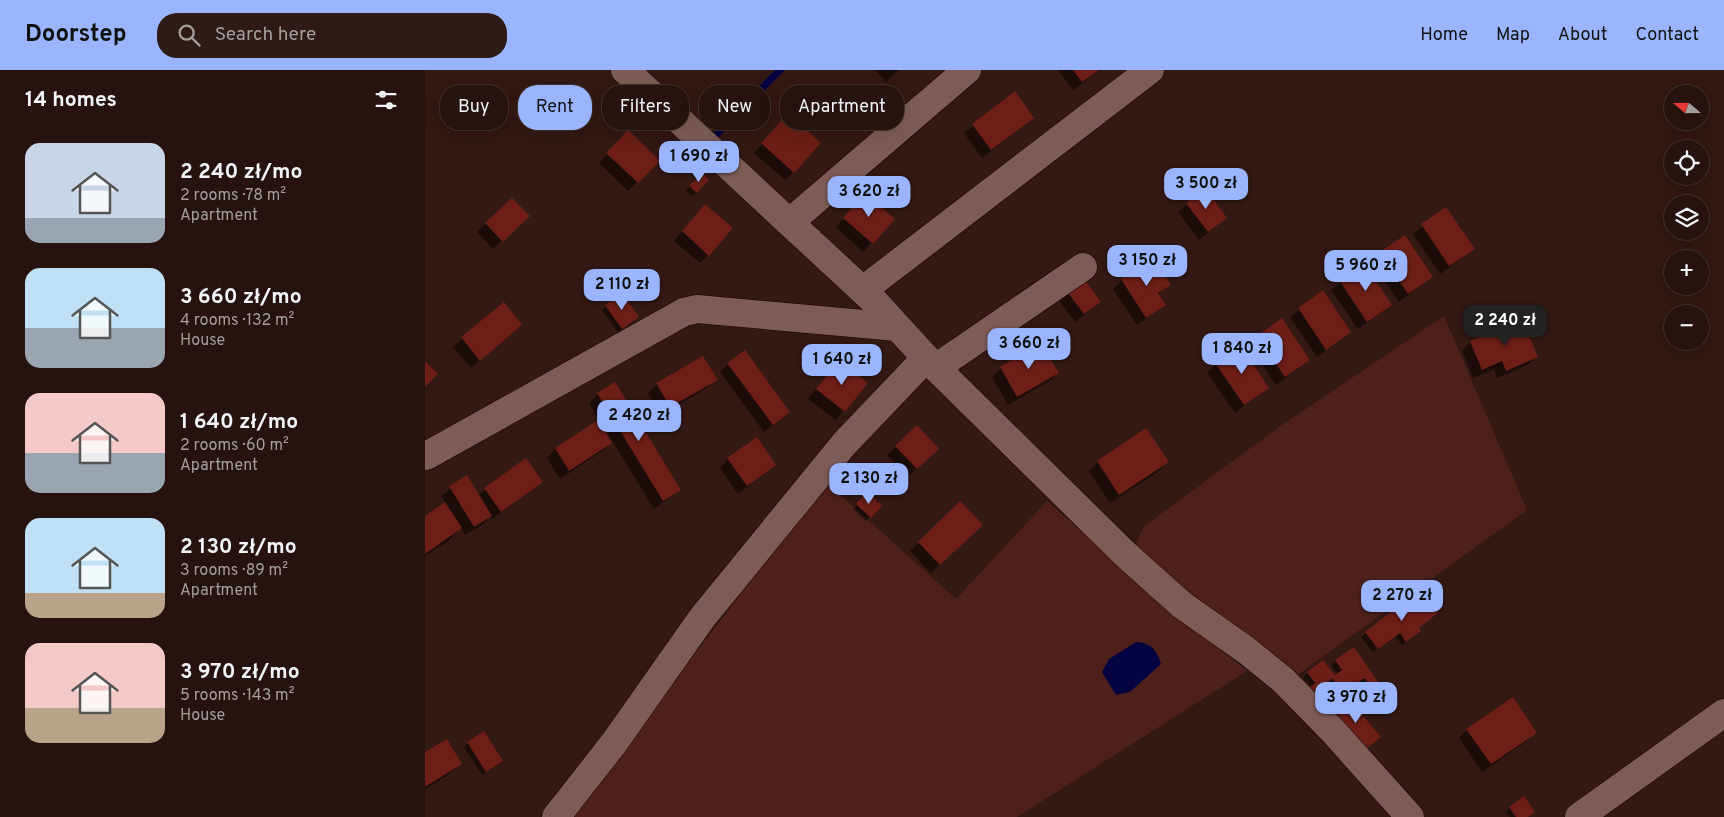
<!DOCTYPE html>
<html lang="en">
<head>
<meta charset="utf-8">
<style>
  :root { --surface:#26120f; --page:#2e1b18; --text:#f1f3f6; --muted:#a49e9e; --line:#42322f; --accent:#9ab5fd }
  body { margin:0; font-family:Overpass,sans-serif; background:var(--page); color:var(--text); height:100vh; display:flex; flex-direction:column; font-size:19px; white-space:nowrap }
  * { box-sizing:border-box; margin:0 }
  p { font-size:16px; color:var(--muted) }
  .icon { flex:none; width:28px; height:28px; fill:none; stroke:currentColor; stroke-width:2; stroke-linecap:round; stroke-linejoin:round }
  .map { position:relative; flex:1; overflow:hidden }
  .panel { display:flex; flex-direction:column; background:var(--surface); width:425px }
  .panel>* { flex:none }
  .guide { position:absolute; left:15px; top:15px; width:475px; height:45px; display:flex; gap:10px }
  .needle { width:32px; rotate:290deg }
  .controls { position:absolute; left:1239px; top:15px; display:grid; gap:10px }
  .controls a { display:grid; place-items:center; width:45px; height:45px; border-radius:50%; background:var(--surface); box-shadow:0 5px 20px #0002,0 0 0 1px var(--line); font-size:25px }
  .price { position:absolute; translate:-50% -42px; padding:0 11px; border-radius:10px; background:var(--accent); color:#111; font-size:16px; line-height:32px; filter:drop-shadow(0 1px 2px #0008) }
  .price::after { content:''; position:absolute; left:50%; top:30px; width:15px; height:11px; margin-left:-8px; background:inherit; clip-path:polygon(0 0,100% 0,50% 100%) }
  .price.on { background:#222; color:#fff }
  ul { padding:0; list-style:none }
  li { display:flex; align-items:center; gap:15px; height:125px; padding:0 25px }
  li span { display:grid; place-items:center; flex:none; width:140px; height:100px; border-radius:15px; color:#555 }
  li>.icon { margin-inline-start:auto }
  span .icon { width:60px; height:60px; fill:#fffc; stroke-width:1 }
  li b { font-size:21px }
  h2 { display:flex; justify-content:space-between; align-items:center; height:60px; padding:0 25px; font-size:21px }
  .tag { padding:0 18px; border-radius:20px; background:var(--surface); box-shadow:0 5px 20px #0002,0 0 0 1px var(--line); font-size:18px; line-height:45px }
  .tag.on { background:var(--accent); color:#111 }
  header { display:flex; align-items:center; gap:30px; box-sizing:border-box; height:70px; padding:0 25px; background:var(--accent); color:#111 }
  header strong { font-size:24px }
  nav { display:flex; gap:28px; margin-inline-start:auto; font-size:18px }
  .search { width:350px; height:45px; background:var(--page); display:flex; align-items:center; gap:12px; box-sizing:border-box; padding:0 18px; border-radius:20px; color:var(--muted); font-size:19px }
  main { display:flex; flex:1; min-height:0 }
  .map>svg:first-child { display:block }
  .green { fill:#4e201b }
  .water { fill:#040241 }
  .shadow { fill:#0007 }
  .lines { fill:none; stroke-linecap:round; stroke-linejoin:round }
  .stream { stroke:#040241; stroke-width:7 }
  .building { fill:#6c1e17 }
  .minor-casing { stroke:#190302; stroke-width:29 }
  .minor { stroke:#7d5c57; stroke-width:28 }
</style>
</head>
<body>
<header>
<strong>Doorstep</strong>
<div class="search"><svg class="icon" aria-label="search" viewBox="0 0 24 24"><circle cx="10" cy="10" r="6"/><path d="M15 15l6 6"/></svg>Search here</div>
<nav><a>Home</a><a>Map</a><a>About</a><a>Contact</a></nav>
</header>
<main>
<section class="panel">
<h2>14 homes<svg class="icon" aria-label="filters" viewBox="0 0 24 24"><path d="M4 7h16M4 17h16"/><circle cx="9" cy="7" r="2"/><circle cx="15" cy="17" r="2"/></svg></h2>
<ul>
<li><span style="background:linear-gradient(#c9d6e8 75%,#9aa5b1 0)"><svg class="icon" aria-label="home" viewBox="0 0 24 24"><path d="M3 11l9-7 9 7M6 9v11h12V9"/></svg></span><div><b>2 240 zł/mo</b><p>2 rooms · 78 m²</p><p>Apartment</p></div></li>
<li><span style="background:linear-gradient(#bfe0f5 60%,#9aa5b1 0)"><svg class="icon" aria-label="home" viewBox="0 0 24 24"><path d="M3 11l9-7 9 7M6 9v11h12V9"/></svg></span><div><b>3 660 zł/mo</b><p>4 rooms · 132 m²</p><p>House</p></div></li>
<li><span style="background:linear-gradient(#f6c9c9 60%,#9aa5b1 0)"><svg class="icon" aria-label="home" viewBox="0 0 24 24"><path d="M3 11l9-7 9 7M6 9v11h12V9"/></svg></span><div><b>1 640 zł/mo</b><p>2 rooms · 60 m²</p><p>Apartment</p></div></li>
<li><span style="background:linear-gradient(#bfe0f5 75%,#b9a48a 0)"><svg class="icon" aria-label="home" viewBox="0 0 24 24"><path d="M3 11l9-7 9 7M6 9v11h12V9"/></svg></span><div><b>2 130 zł/mo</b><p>3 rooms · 89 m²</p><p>Apartment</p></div></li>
<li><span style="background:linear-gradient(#f6c9c9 65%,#b9a48a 0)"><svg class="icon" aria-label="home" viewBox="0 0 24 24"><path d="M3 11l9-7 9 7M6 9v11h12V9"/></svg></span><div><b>3 970 zł/mo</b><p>5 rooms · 143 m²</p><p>House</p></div></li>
</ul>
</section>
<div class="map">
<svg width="1299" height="747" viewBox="0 0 1299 747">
  <rect width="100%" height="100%" fill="#331814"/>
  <g class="green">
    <polygon points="1019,246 1102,440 868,608 712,482 712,472 718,457 857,355"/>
    <polygon points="401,412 531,529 622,431 741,536 822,601 592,747 145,747"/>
  </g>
  <path class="water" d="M711,572c15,1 20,7 25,22l-31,28 -14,3 -14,-23 7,-13z"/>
  <g class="shadow">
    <polygon points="450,0 474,0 461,12"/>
    <polygon points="633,0 675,0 648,20"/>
    <polygon points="200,17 212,30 196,46 184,33"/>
    <polygon points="590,23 608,48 557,88 539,63"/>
    <polygon points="354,54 368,102 360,110 329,83"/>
    <polygon points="203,62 233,91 203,121 174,93"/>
    <polygon points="277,104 283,110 267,126 261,121"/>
    <polygon points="432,133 468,149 438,182 411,157"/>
    <polygon points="762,134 801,148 774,170 753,142"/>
    <polygon points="1021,139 1048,179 1015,204 988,164"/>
    <polygon points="272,144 283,185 275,193 249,171"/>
    <polygon points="103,146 68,179 52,162 61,154"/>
    <polygon points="956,183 1007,207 974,232 947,192"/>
    <polygon points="939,194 966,235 933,259 906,220"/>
    <polygon points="697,210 744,214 733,225 739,235 712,255 688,219"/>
    <polygon points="641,220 675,232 650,252 632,228"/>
    <polygon points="898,222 924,262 892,287 865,247"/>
    <polygon points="78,234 96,255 46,298 28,277"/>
    <polygon points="181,236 212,247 193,262 177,240"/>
    <polygon points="857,250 884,290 851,315 824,275"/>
    <polygon points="1046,272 1111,287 1102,295 1072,308 1069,299 1048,308 1037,281"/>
    <polygon points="278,287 291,309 282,318 236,345 223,323 232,314"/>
    <polygon points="414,292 441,313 411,350 383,329"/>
    <polygon points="303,294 363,342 339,362 295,302"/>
    <polygon points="791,294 842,318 810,343 782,303"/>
    <polygon points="576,298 633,303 624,311 583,335 567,307"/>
    <polygon points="173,324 255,420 229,439 164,333"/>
    <polygon points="172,352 186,373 177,381 135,409 122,388 130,379"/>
    <polygon points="492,357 512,379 483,407 462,385"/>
    <polygon points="721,360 742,392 734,401 685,433 664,401 673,392"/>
    <polygon points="303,389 350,395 313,424 295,398"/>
    <polygon points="41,407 53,426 60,419 116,412 67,449 65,447 57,455 40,465 36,458 23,471 0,486 0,448 21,433 16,426"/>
    <polygon points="442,424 455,436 441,451 428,439"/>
    <polygon points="535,433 556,455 506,503 485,481"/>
    <polygon points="976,536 993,558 991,565 977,575 970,566 948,582 936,567"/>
    <polygon points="928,579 947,616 941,620 935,612 908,631 899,617 913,605 906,595"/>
    <polygon points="898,591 908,605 887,618 878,607"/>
    <polygon points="1042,660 1110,662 1102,671 1057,702 1034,668"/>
    <polygon points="43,673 77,691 57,705 39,677"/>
    <polygon points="0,684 36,693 27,702 0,719"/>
    <polygon points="1085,738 1102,747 1085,747 1081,742"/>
  </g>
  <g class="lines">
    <polyline class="stream" points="290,66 355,0"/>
  </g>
  <g class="building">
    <polygon points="648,0 674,0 657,12"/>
    <polygon points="200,15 214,30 201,43 187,28"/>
    <polygon points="590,21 609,48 566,80 547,54"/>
    <polygon points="363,43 396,73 369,103 336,73"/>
    <polygon points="203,60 235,91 213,113 181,83"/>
    <polygon points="277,103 284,110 272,123 264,116"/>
    <polygon points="780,118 802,148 783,162 761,133"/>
    <polygon points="440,123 470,149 448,174 418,148"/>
    <polygon points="87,128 105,146 78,172 60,153"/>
    <polygon points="280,134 308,158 284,186 257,161"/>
    <polygon points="1021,137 1050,179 1024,196 996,154"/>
    <polygon points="980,165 1008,207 983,224 955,182"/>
    <polygon points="729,188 746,215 733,223 741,235 721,248 696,209"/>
    <polygon points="939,193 967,235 942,252 914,210"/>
    <polygon points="657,206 676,232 659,244 640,219"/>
    <polygon points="898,220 926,262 901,280 873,238"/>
    <polygon points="197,223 214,247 197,259 180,235"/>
    <polygon points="79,232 97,255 55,291 36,267"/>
    <polygon points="857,248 885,290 860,307 832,266"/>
    <polygon points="1097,249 1113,287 1081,301 1077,291 1057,300 1045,271"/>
    <polygon points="616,273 634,303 592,327 575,297"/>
    <polygon points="816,276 844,318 819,335 790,293"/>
    <polygon points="320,280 365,342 348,355 302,293"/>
    <polygon points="278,286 293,310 245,337 231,313"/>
    <polygon points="414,290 443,313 420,342 391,319"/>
    <polygon points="0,291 13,304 0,317"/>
    <polygon points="190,312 256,420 238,431 172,323"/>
    <polygon points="173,350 187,373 144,401 130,378"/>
    <polygon points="492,355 514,379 492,399 470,376"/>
    <polygon points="721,358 744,392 694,425 672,391"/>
    <polygon points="332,367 351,395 322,416 302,388"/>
    <polygon points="101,388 118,412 76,442 59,418"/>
    <polygon points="42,405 67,446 49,457 24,416"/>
    <polygon points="442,422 457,436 446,448 431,434"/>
    <polygon points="535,431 558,455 515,495 493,472"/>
    <polygon points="20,432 37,458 0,484 0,446"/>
    <polygon points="999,524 1013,543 994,558 996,561 981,572 975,563 953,579 940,562 976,534 980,539"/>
    <polygon points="929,577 953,612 946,617 939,608 918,623 907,608 894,618 898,623 891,629 883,619 890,613 882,602 898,590 910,605 917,600 910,590"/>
    <polygon points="922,627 956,667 940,680 907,640"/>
    <polygon points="1088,627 1112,663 1066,694 1041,659"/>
    <polygon points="59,661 78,691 61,702 42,672"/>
    <polygon points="22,669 37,694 0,717 0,682"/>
    <polygon points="1099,726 1110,742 1103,747 1091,747 1084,737"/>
  </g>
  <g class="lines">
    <defs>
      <g id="minor">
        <polyline points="200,0 448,230 501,288 699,483 757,535 821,580 858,610 908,661 985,747"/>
        <polyline points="365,152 542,0"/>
        <polyline points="438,220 725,0"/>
        <polyline points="512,297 658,197"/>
        <polyline points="1,386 259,242 272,239 472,257"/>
        <polyline points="131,747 189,673 277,548 419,374 501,288"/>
        <polyline points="1154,747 1299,643"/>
      </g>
    </defs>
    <use href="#minor" class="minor-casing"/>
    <use href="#minor" class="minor"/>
  </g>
</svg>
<div class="controls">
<a><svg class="needle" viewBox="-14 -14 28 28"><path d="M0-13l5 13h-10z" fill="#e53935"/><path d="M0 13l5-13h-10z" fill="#a49e9e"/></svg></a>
<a><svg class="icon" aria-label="locate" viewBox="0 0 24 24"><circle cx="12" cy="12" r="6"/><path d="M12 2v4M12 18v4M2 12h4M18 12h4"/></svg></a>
<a><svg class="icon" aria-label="layers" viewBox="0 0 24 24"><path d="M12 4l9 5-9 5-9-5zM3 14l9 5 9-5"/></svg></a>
<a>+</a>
<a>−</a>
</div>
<b class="price" style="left:274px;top:113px">1 690 zł</b>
<b class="price" style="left:781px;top:140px">3 500 zł</b>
<b class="price" style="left:444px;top:148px">3 620 zł</b>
<b class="price" style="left:722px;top:217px">3 150 zł</b>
<b class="price" style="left:941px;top:222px">5 960 zł</b>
<b class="price" style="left:197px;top:241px">2 110 zł</b>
<b class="price on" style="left:1080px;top:277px">2 240 zł</b>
<b class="price" style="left:604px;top:300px">3 660 zł</b>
<b class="price" style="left:817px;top:305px">1 840 zł</b>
<b class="price" style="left:417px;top:316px">1 640 zł</b>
<b class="price" style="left:214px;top:372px">2 420 zł</b>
<b class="price" style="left:444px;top:435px">2 130 zł</b>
<b class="price" style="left:977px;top:552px">2 270 zł</b>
<b class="price" style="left:931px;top:654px">3 970 zł</b>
<div class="guide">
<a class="tag">Buy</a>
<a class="tag on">Rent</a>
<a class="tag">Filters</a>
<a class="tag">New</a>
<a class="tag">Apartment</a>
</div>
</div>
</main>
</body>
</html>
